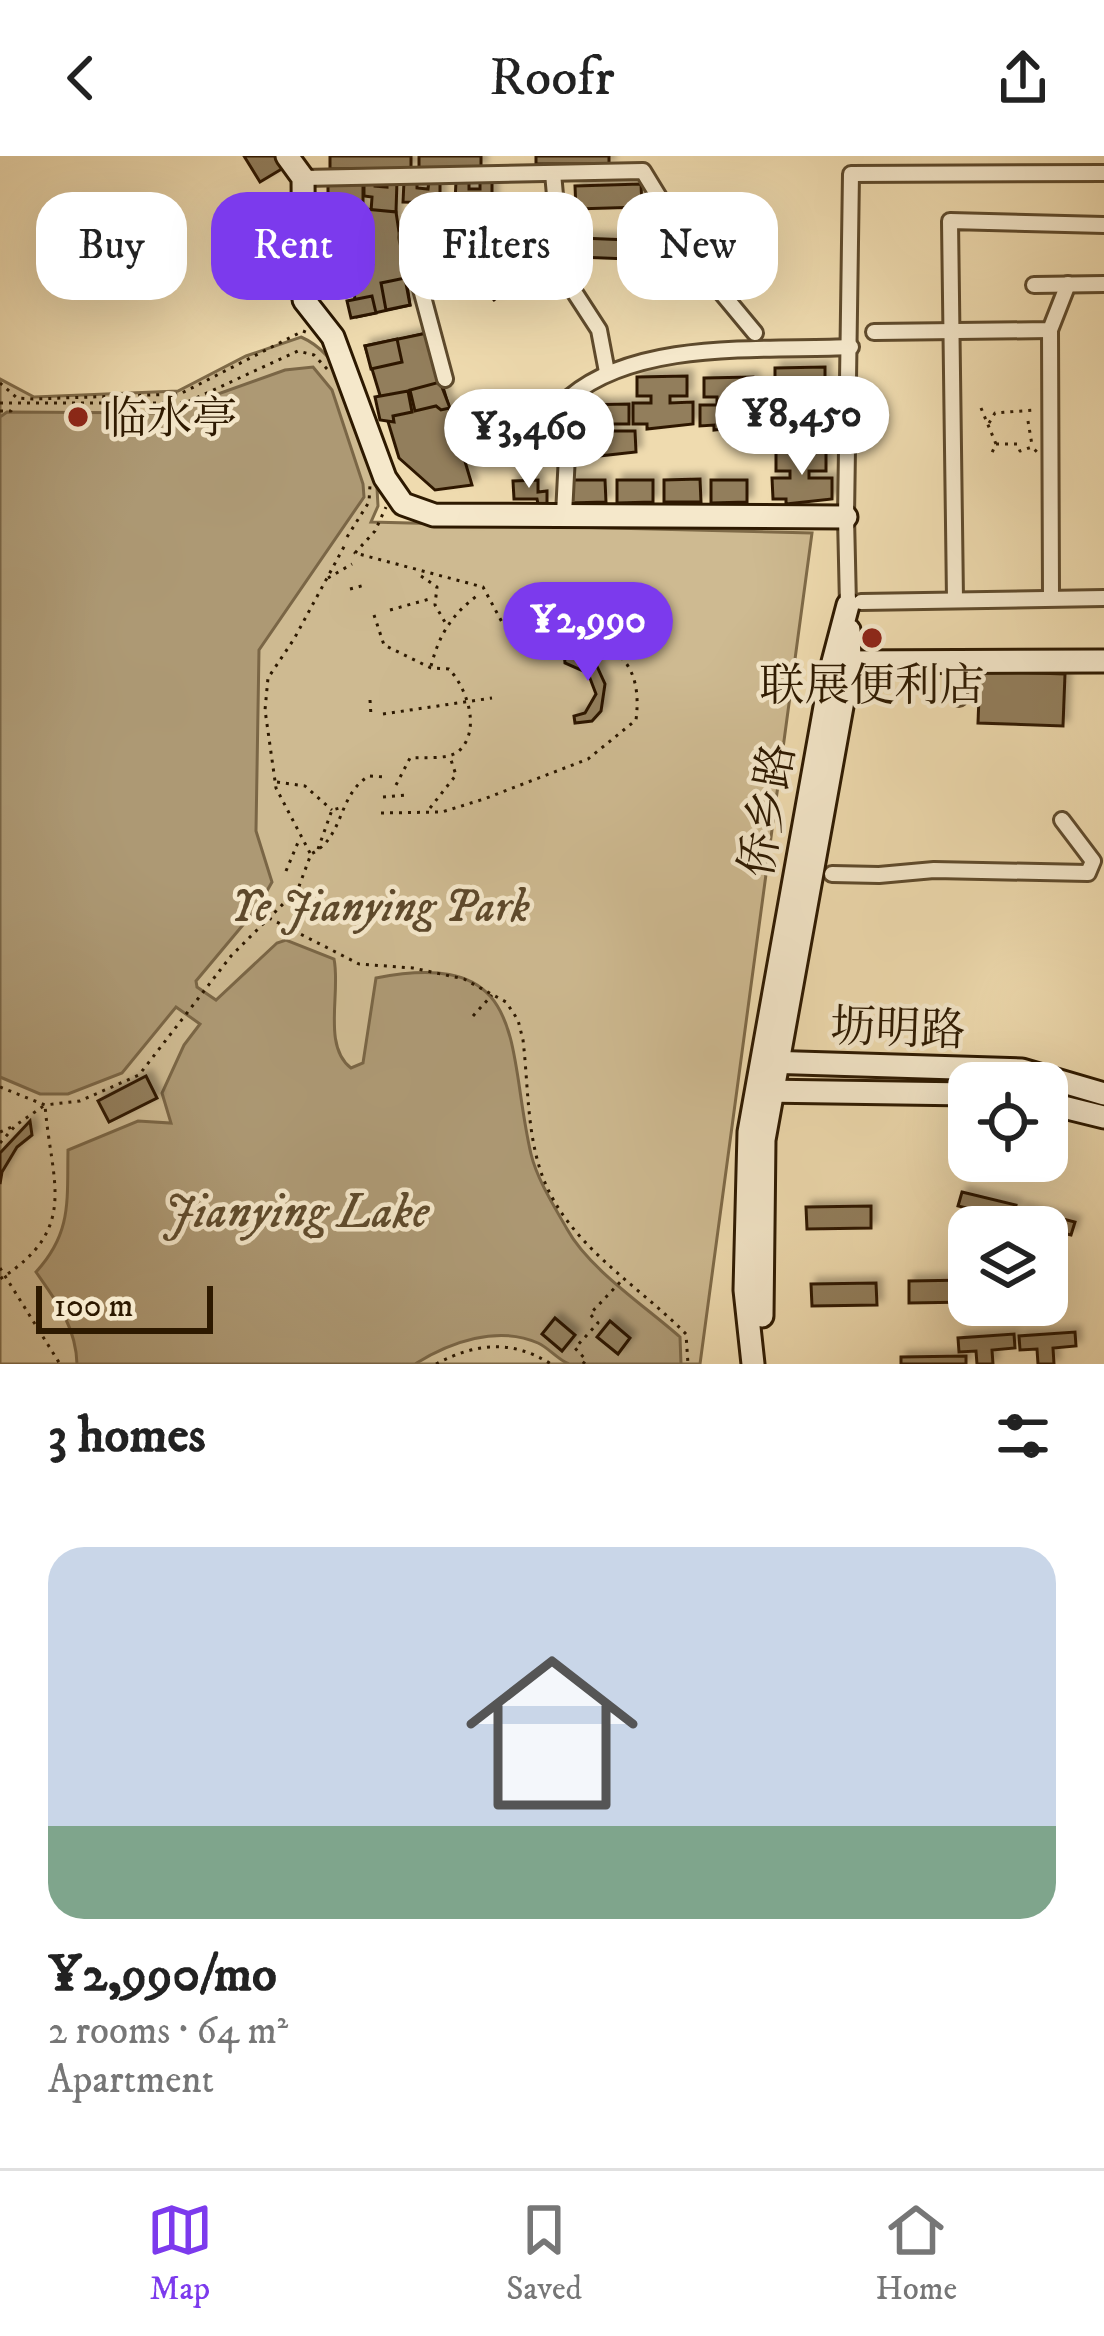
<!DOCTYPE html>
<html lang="en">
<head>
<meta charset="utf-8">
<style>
  :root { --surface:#fff; --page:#f2f2f2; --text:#222; --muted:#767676; --line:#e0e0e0; --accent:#7c3aed }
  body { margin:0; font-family:"IM FELL DW Pica","Noto Serif SC",serif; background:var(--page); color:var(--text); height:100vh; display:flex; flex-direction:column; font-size:45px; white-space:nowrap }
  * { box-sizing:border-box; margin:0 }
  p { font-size:39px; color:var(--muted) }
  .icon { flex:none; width:66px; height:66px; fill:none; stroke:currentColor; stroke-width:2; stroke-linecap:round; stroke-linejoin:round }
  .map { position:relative; height:1208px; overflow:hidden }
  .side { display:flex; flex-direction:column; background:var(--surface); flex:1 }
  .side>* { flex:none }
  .banner { position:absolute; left:36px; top:36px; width:1032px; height:108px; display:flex; gap:24px }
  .tools { position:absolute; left:948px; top:906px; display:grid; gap:24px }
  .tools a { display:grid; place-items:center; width:120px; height:120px; border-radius:24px; background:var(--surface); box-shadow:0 12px 48px #0002; font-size:60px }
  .scale { position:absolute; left:36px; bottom:30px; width:177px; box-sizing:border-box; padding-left:12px; border:6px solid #2d1900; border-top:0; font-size:33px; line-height:42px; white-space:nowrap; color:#2d1900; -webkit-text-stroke:9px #f5e8cb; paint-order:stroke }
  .price { position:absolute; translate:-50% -102px; padding:0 27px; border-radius:42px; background:#fff; color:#222; font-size:39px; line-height:78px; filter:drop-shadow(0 3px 6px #0008) }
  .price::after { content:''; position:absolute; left:50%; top:72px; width:36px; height:27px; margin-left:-18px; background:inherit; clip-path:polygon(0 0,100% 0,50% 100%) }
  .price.active { background:var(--accent); color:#fff }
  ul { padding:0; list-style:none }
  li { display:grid; align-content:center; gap:24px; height:636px; padding:0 48px }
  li+li { border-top:3px solid var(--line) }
  li span { display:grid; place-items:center; height:372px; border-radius:36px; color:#555 }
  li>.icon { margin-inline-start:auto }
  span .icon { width:216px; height:216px; fill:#fffc; stroke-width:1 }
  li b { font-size:51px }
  h2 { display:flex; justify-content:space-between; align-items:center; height:144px; padding:0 48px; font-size:51px }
  .chip { padding:0 42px; border-radius:36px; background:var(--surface); box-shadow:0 12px 48px #0002; font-size:42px; line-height:108px }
  .chip.active { background:var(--accent); color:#fff }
  header { display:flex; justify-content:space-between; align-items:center; height:156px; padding:0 48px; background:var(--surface); font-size:54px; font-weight:600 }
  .tab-bar { display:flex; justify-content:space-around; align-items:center; height:168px; border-top:3px solid var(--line); background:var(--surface); font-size:33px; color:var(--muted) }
  .tab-bar a { display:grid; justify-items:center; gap:6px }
  .tab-bar .active { color:var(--accent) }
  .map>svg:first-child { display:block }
  .green { fill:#ceba91; stroke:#7e6a48; stroke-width:3 }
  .water { fill:#ad9974; stroke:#7a6646; stroke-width:3 }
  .building { fill:#927e5b; stroke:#2d1900; stroke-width:3; filter:url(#shadow) }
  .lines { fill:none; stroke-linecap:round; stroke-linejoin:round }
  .street-casing { stroke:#5e4a2c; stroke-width:20 }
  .secondary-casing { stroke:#2d1900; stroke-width:27 }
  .path { stroke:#2d1900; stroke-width:3; stroke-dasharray:3 6; stroke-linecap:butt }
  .street { stroke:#f5e8cb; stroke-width:14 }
  .secondary { stroke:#f5e8cb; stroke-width:21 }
  .poi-dot { fill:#8f2418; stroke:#f5e8cb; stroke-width:4.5 }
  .labels { text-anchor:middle; stroke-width:9; stroke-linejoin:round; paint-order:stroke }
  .poi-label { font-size:45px; fill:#2d1900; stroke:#f5e8cb; text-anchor:start }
  .street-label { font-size:45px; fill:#2d1900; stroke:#f5e8cb }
  .park-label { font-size:45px; font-style:italic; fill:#5d492c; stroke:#f5e8cb }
  .water-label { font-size:48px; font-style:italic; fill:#604c2e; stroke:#f5e8cb }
</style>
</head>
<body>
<header><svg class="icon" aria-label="back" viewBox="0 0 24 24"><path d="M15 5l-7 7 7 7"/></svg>Roofr<svg class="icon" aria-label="share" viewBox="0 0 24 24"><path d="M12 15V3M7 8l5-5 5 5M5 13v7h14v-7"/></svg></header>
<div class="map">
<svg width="1104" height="1208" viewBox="0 0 1104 1208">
  <defs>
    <filter id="shadow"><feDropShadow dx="5.5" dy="-5.5" stdDeviation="3" flood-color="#0004"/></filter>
  </defs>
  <rect width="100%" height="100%" fill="#efdbaf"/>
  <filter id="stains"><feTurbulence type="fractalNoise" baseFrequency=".00167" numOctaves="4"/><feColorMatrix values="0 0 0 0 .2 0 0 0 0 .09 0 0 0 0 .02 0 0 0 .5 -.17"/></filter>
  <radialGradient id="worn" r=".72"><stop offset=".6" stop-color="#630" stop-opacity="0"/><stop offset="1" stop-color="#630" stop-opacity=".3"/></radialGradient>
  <path class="green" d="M301,181c53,23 61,101 76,151l1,18 -7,16 441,11 -112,831h-700v-985l34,18 144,-6 68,-35z"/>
  <g class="water">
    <polygon points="443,72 459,72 465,83 440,134 432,136 431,78"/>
    <path d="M313,211l19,23 31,94 1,13 -105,153 -3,181 16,51 -14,25 -62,74 1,6 19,13 61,-57 9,-3 48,19c7,33 -12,87 17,109l12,-5 13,-85c154,-30 130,68 155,176 6,25 23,52 36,75 22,40 78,77 113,108l1,27c-22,0 -95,0 -112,0 -11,-4 -20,-16 -31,-21 -40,-18 -88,-1 -123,21h-338c-1,-37 -20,-62 -41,-92 36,-39 31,-71 32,-122l70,-29 33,2 -9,-30 22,-48 16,-21 -24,-17 -54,66 -54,21h-28l-40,-17v-660l7,-5 158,1 120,-43z"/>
  </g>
  <g class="building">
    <polygon points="244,0 285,0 290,8 260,26"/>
    <rect x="330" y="0" width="81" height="13"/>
    <polygon points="419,0 481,0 481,11 419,12"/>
    <rect x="536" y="0" width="73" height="8"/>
    <polygon points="364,23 375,23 375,30 387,31 387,24 397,24 396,56 371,56 372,41 364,40"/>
    <polygon points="404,25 417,25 417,32 428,33 429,25 440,25 440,47 403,46"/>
    <polygon points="456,25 469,26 469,33 480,33 480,25 492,26 492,47 455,46"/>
    <polygon points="328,26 363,27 363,51 328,51"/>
    <polygon points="641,28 642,51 576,53 575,30"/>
    <polygon points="344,51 396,56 410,149 357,161"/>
    <polygon points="505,79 523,88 515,104 526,118 494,144 483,131 463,131 463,110 484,110 493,105"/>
    <polygon points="580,82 629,84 628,103 579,101"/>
    <polygon points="635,85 684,86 683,105 634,104"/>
    <polygon points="368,89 373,108 334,117 330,98"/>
    <polygon points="405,122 410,149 386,154 381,127"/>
    <polygon points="372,140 376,157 351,162 347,145"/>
    <polygon points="427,177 435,199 406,205 401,183"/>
    <polygon points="427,177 472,329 435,334 399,302 365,190"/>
    <polygon points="397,183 402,206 371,213 365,190"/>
    <polygon points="825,211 825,231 808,231 808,238 831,238 831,259 785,264 785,259 771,259 771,239 789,238 789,231 775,231 775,212"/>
    <polygon points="687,220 687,240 670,240 670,247 693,246 693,268 647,273 647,268 633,268 633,247 651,247 651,240 637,240 637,221"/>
    <polygon points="753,221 754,241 736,241 736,248 759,248 760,269 714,274 714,269 700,270 700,249 717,249 717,241 704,241 704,222"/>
    <polygon points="440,226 450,252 441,254 436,250 415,255 410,234"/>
    <polygon points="408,235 412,256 393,260 394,266 380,264 375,241"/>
    <polygon points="500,246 538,264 531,279 539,298 519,306 511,288 502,282 474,282 474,262 492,262"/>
    <polygon points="629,248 629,268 612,268 612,275 635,275 636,296 590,301 590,296 576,296 576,276 593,275 593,268 580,268 579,249"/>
    <polygon points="826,295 826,315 809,315 809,322 832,322 832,343 786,348 786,343 773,343 772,322 790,322 790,315 776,315 776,296"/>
    <polygon points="700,323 701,346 664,346 664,324"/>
    <polygon points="538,324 538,336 547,335 547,348 538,348 537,343 514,343 513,325"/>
    <polygon points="569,324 605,324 606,346 569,347"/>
    <polygon points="617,324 653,324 653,346 617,347"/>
    <polygon points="711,324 747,324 747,346 711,347"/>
    <polygon points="574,495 595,506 605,528 601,555 592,565 575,567 574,560 585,557 596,538 588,517 565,507 564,496"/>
    <polygon points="980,515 1065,518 1063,570 978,567"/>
    <polygon points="146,920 157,942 109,966 98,945"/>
    <polygon points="30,965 32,979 17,991 2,1016 0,1028 0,997"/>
    <polygon points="962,1036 1016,1049 1013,1063 991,1057 987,1071 971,1071 975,1054 958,1050"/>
    <polygon points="871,1050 871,1072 807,1073 806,1051"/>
    <polygon points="1020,1052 1075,1066 1071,1079 1049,1074 1047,1082 1047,1071 1017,1066"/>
    <polygon points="969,1124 969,1146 909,1147 909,1125"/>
    <polygon points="876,1127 877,1149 812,1150 811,1128"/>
    <polygon points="555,1162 575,1179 562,1195 542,1178"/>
    <polygon points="610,1165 630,1182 618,1198 597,1181"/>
    <polygon points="1075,1176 1076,1190 1053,1192 1054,1208 1038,1208 1037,1193 1020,1194 1019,1180"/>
    <polygon points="1014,1178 1015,1192 992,1194 993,1208 977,1208 976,1195 959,1196 958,1182"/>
    <polygon points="966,1200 966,1208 901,1208 901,1201"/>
  </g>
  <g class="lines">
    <defs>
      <g id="street">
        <polyline points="553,17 562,117 599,174 607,216"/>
        <polyline points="303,22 643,15 706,118 755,177"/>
        <polyline points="407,81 445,223"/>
        <polyline points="1034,129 1104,128"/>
        <polyline points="1050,174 1051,436"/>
        <polyline points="874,176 1050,174 1068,128"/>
        <path d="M564,358l6,-117c69,-58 195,-46 281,-50"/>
        <polyline points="955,443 950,65 1104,69"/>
        <polyline points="861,446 1104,442"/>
        <polyline points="848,449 846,361 851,18 1104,17"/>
        <polyline points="959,542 960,510"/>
        <polyline points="832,718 879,719 934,714 1088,717 1093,705 1062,664"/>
      </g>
      <g id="secondary">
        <polyline points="287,0 303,22 304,144 333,181 385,322 403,348 434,359 846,361"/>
        <polyline points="839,506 1104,505"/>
        <polyline points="766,906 1022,914 1104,938"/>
        <polyline points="762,935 969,938"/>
        <polyline points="1047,947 1104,961"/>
        <polyline points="762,1160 764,984 850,506 849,474"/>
        <polyline points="753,1208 745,1134 749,976 833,506 848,449"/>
      </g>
    </defs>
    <use href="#street" class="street-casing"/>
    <use href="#secondary" class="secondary-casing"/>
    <g class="path">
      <polyline points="0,227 17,242 33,243 180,238 303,175 311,178"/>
      <polyline points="0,247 185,247 298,195 314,199 328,214"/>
      <polyline points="981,252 996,288 990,301"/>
      <polyline points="0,255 11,255 14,250"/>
      <polyline points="1028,265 1032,289"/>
      <polyline points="989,267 995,257 1035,254"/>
      <polyline points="996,288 1017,288 1020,295 1032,291 1038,297"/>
      <polyline points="347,381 369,346 370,329"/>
      <polyline points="421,420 437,431 435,449 446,468"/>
      <polyline points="328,422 352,408"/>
      <polyline points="350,433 365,429"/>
      <polyline points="390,454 433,442"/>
      <path d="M374,459l10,30 47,23 18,1c17,18 33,60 10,82 -10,9 -36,6 -49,7l-14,27"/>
      <path d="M431,510c8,-31 21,-52 47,-71"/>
      <polyline points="370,544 371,560"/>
      <polyline points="383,558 492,542"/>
      <polyline points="277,626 305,630 332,654"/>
      <polyline points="383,641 408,639"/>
      <polyline points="430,652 456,619 450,601"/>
      <path d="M381,657l61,-1 42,-13 104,-40 48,-39c10,-79 -48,-87 -112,-79l-21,-17 -20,-37 -128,-34 20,-22 11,-24"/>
      <polyline points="318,693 332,654 344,651"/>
      <polyline points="310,697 276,632 265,554 268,522 294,483 346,387"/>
      <polyline points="286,715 299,684"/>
      <path d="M269,762l90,46 54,4 51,11 42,23 12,18 5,20c5,42 4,89 17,129 23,73 95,113 146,165l2,30"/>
      <polyline points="473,860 492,839"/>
      <path d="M0,931l45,18 35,-4 59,-26 92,-119 67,-67 13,-35c34,-17 26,-59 58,-78l16,1"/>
      <polyline points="0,976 14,970"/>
      <path d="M0,987l16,-18 29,-20c6,78 35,123 -45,174"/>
      <polyline points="0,1112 60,1208"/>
      <path d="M436,1208c40,-21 75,-25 115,0"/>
      <polyline points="583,1208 586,1204 575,1192 598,1167 590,1158 624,1122"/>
    </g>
    <use href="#street" class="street"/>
    <use href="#secondary" class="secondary"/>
  </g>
  <g class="poi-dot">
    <circle cx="78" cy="261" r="12"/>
    <circle cx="872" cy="482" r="12"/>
  </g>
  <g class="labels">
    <g class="poi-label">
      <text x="102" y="277">临水亭</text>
      <text x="872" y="544" text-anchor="middle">联展便利店</text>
    </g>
    <g class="street-label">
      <text transform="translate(766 654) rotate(-80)" y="16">侨乡路</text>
      <text transform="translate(898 871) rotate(2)" y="16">坜明路</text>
    </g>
    <g class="park-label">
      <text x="380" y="765">Ye Jianying Park</text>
    </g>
    <g class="water-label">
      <text x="296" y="1071">Jianying Lake</text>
    </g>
  </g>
  <rect width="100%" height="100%" filter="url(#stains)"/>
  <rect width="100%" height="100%" fill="url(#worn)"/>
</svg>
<div class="tools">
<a><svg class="icon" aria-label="locate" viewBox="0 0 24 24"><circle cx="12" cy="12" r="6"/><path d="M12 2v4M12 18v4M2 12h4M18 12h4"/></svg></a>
<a><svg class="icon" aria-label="layers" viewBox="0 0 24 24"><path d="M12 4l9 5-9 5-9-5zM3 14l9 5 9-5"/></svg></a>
</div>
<div class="scale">100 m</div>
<b class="price" style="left:802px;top:322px">¥8,450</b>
<b class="price" style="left:529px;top:335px">¥3,460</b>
<b class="price active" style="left:588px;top:528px">¥2,990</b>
<div class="banner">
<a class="chip">Buy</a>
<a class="chip active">Rent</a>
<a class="chip">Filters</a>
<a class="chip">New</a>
</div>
</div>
<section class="side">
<h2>3 homes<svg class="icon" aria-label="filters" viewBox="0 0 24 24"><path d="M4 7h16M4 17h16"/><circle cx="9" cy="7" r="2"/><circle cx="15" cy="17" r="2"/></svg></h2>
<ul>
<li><span style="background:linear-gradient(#c9d6e8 75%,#7fa58c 0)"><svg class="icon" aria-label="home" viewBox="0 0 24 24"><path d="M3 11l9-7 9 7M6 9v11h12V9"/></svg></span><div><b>¥2,990/mo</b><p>2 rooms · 64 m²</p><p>Apartment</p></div></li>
</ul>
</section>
<nav class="tab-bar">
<a class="active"><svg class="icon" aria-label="map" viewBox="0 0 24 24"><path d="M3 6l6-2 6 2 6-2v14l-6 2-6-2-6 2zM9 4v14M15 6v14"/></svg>Map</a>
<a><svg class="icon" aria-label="saved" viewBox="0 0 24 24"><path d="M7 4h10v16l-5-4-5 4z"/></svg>Saved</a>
<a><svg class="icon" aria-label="home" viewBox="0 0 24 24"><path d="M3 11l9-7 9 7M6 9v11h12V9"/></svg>Home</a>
</nav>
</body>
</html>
